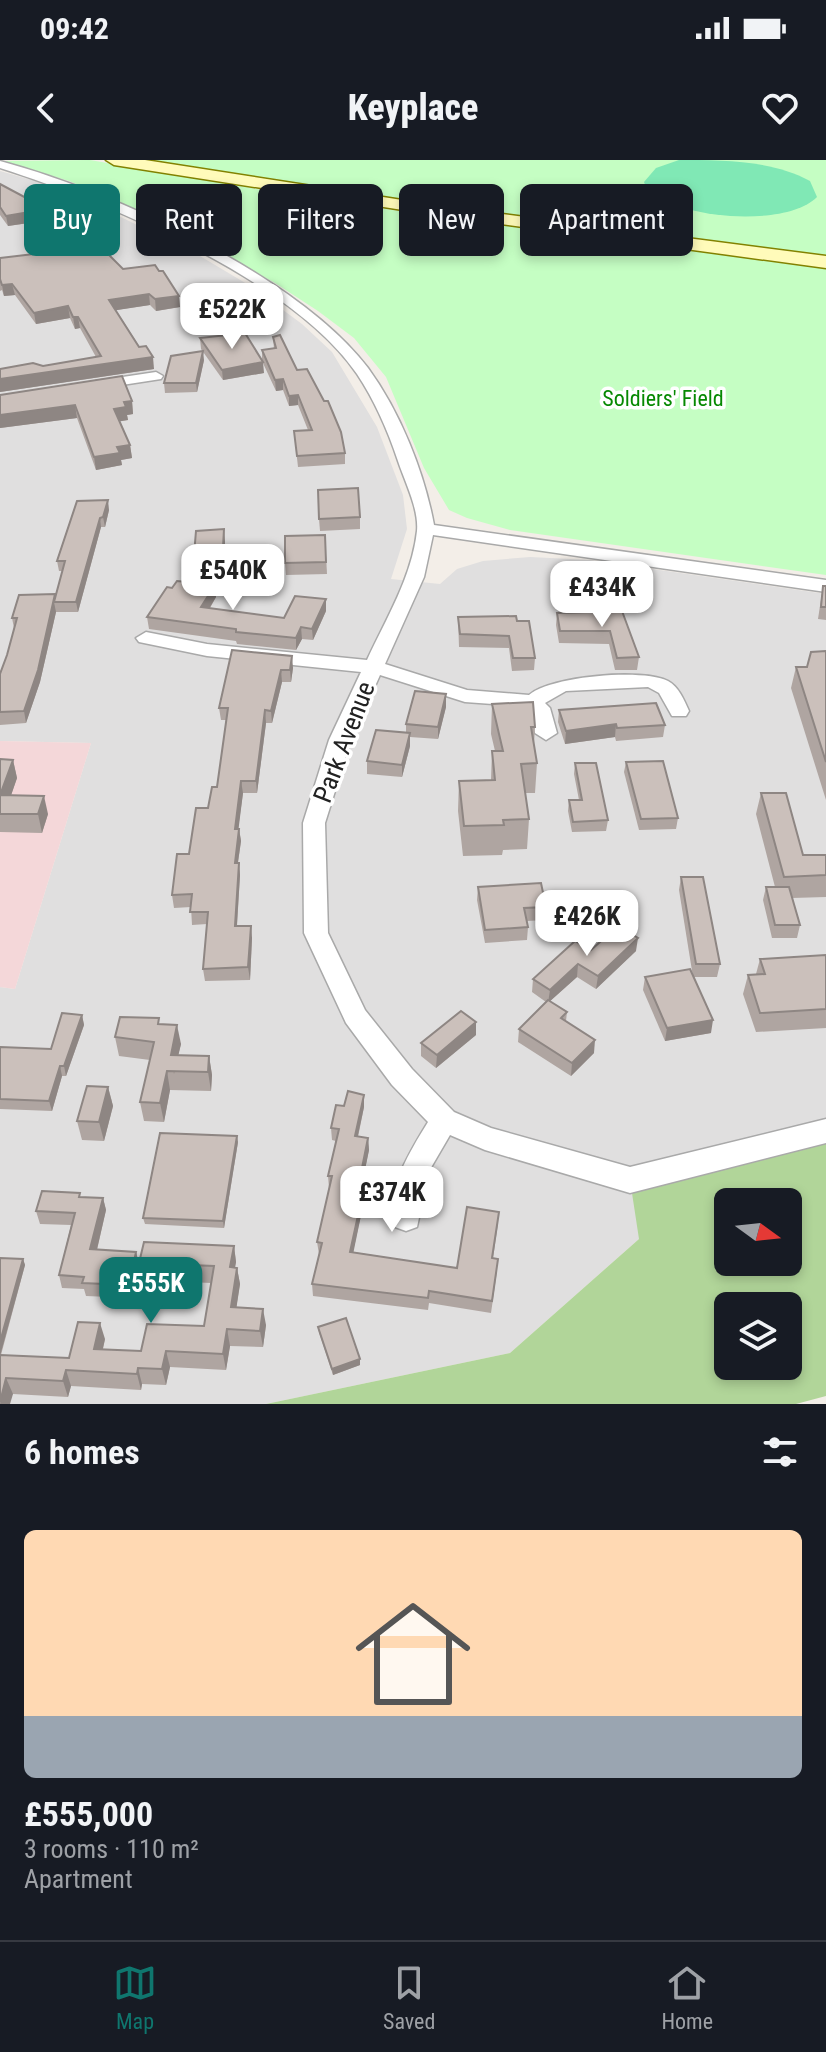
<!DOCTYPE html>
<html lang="en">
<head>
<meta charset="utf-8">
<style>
  :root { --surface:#171b24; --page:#20242c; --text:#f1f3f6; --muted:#9ea1a6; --line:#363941; --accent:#0f766e }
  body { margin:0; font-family:"Roboto Condensed",sans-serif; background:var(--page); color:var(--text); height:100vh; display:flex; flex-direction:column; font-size:30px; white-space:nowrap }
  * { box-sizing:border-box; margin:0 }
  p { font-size:26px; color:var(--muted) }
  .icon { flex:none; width:44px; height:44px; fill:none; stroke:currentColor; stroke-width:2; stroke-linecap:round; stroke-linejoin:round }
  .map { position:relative; height:1244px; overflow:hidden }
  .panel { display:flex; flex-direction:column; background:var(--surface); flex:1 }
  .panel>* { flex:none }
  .guide { position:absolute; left:24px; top:24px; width:778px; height:72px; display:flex; gap:16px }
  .needle { width:52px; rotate:105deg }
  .fabs { position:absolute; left:714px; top:1028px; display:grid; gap:16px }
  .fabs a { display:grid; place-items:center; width:88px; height:88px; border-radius:12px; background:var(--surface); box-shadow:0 4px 12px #0003; font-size:40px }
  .price { position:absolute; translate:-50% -68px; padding:0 18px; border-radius:16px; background:#fff; color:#222; font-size:26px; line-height:52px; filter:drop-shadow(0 2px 4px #0008) }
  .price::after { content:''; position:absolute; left:50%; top:48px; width:24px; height:18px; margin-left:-12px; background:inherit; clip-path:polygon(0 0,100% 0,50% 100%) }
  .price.current { background:var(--accent); color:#fff }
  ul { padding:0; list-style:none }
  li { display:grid; align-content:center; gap:16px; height:424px; padding:0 24px }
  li+li { border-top:2px solid var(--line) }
  li span { display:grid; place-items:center; height:248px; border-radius:12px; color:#555 }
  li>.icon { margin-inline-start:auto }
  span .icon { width:144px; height:144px; fill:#fffc; stroke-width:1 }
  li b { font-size:34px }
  h2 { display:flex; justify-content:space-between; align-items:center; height:96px; padding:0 24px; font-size:34px }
  .chip { padding:0 28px; border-radius:12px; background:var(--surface); box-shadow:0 4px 12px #0003; font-size:28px; line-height:72px }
  .chip.current { background:var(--accent); color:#fff }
  .status { display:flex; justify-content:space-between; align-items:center; height:56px; padding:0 40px; background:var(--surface); direction:ltr }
  .status svg { height:22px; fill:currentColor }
  header { display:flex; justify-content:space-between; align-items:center; height:104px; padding:0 24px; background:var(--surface); font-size:36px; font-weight:800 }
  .menu { display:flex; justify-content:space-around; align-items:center; height:112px; border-top:2px solid var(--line); background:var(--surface); font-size:22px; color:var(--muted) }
  .menu a { display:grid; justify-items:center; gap:4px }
  .menu .current { color:var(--accent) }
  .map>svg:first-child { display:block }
  .residential { fill:#e0dfdf }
  .commercial { fill:#f4d7d9 }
  .forest { fill:#b1d599; fill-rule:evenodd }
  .park { fill:#c5fec3 }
  .pitch { fill:#80e8b5 }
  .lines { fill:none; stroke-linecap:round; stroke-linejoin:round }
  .street-casing { stroke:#a9a9a9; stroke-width:3 }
  .secondary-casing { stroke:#828200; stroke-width:3 }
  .street { fill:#fff; fill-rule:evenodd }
  .secondary { fill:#fffbba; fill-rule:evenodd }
  .wall { fill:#afa5a1 }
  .shaded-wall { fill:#8e8683 }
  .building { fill:#cbc0bb; stroke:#8e8683; stroke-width:2 }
  .labels { text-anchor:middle; stroke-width:7; stroke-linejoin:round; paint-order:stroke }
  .far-park-label { font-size:22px; fill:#068902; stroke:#fff }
  .street-label { font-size:26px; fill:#222; stroke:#fff }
</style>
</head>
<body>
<div class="status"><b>09:42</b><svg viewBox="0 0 49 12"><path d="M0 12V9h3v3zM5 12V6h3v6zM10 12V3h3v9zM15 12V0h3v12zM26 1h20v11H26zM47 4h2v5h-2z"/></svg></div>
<header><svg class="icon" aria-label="back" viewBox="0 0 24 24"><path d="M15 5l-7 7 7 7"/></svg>Keyplace<svg class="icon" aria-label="heart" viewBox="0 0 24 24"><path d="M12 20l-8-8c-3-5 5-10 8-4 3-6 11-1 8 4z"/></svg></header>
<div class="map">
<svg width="826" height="1244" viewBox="0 0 826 1244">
  <rect width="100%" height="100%" fill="#f3eee8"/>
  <polygon class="residential" points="0,11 64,29 200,96 252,127 302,164 332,192 377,267 403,335 407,369 391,419 440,424 457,409 483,401 530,397 590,400 826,434 826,971 639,1079 510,1193 266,1244 0,1244 0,827 15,829 91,583 0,581"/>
  <polygon class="commercial" points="0,581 91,583 15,829 0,827"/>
  <path class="forest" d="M826,971v265l-30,8h-530l244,-51 129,-114 -9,-59zM728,1042h60v60h-60zM728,1146h60v60h-60z"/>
  <g class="park">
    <polygon points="90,0 320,40 826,109 826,415 510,370 467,358 449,350 424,308 386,217 354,178 318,151 275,123 161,60 69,21 1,1"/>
    <polygon points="141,0 826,0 826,99 675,76 423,44"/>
  </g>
  <path class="pitch" d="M679,0c42,0 93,0 131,21l7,16c-30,31 -143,23 -171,-10l-2,-5 12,-14z"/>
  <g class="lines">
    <defs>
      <g id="street">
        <path d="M0,1c112,30 297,114 368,207 32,44 56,103 66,157l392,55v12l-393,-57 -9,42 -39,87 82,26 62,5c21,-19 115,-27 139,-14 11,6 16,19 21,30l-3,5h-14l-13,-23 -11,-6 -82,4 -21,12 5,5 7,25 -11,7 -11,-7 -5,-22 -10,-5 -55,-4 -85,-27 -29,65 -26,83 3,110 37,77 47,59 42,43 37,16 139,39 196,-48v24l-196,50 -145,-43 -35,-15 -21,36 -12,56 -11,4 -11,-4c-14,-30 17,-79 33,-105l-36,-37 -46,-62 -42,-90 -1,-110 26,-83 32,-68 -154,-16 -68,-14 -3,-4 10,-6 61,12 160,16c19,-41 45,-83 50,-129 2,-22 -12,-49 -19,-70 -10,-30 -23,-60 -41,-87 -64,-94 -250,-172 -357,-206z"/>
        <polygon points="156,212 163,216 161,219 96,229 89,225 96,221"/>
      </g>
      <polygon id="secondary" points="106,0 145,0 441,46 826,96 826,108 441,56 114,5"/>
    </defs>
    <use href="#street" class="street-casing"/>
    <use href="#secondary" class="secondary-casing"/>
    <use href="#street" class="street"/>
    <use href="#secondary" class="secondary"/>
  </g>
  <g class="wall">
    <polygon points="0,24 47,49 48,59 180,147 156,151 150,145 116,150 154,209 0,232 0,209 43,206 96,197 80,168 75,169 70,158 36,164 15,135 4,136 2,130 0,131 0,98 32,94 31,91 60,85 45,71 43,61 8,66 0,55"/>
    <polygon points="273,177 297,210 345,293 345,304 298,307 294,271 308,270 298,245 289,246 283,230 276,231 262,201 262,190 274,189"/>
    <polygon points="200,178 264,213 223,220 201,189"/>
    <polygon points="204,200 197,232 165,233 164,223"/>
    <polygon points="0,235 132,241 133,254 127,255 128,260 119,261 130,285 132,298 121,300 122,305 96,310 77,258 0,268"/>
    <polygon points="77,341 109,350 105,367 101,367 78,452 56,452 40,522 26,563 0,565 0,514 7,495 14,468 12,458 56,437 63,411 59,411 57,401"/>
    <polygon points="360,357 360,369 320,371 319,359"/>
    <polygon points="325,375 327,414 286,415 285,403"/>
    <polygon points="225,381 224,418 194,419 193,407"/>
    <polygon points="215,425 216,437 210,448 284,458 326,451 313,480 302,479 296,490 237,484 236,481 149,469 147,457 172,428"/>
    <polygon points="823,426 826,426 826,460 818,459"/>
    <polygon points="622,451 639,497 637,510 615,510 609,484 559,483 556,465 557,453"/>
    <polygon points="458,457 517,461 535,498 534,510 512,511 509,488 459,487"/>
    <polygon points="232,490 293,508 291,522 282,522 272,563 266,563 257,633 243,633 238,669 239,669 241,681 238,703 240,715 237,766 252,778 250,820 205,821 203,809 207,764 192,765 191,747 174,748 172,735 217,627 226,560 221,560 219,548"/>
    <polygon points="826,491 826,640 791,528 796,507 807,507"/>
    <polygon points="446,534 446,547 438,579 410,577 410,586 402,617 367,614 367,601 406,573 406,564"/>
    <polygon points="492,544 535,567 534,584 537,603 535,633 525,633 529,659 527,689 503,690 502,695 463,696 458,651 459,621 491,620 492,591 495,591 491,574"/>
    <polygon points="559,550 665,565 663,577 616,581 615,577 565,584 558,562"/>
    <polygon points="0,599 13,600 17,618 11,635 48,654 42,673 0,672"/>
    <polygon points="626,602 678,658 676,669 639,670 624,612"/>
    <polygon points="575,603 608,660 606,671 572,672 568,651 569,640 579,640 574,614"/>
    <polygon points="761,633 803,695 826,695 826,737 792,738 800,765 797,778 772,778 763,740 766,727 775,727 756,654"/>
    <polygon points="681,717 720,804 717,817 693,817 679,730"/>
    <polygon points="478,727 546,747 545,760 527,761 528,767 527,780 485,783 477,740"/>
    <polygon points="591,790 636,791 596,829 577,817 550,841 567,852 566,861 594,893 571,916 518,882 519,869 546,842 532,832 533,819"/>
    <polygon points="826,795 826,868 756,872 743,834 748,815 756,814 760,799"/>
    <polygon points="645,817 711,873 665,881 643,830"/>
    <polygon points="82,855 84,865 66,916 62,916 52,951 0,949 0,887 51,889"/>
    <polygon points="161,865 181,884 178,895 209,896 212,915 211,931 170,930 164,962 144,961 140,942 150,900 119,896 115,877"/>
    <polygon points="476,875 436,908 421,896 421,883"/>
    <polygon points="108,927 113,946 104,981 82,980 77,961"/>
    <polygon points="364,947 358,977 368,978 369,990 361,1028 364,1028 364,1041 353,1092 457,1108 498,1064 493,1098 497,1111 491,1153 429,1143 428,1150 313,1136 312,1124 319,1094 317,1082 329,1028 328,1016 336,981 332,980 331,968"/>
    <polygon points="238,982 224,1068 145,1064 143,1058"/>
    <polygon points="81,1037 103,1038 106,1050 97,1090 136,1092 139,1104 133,1138 86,1136 84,1129 62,1128 59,1115 71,1065 40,1064 36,1051"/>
    <polygon points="234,1086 236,1102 235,1107 237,1108 240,1124 236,1148 266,1165 263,1187 230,1186 226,1210 170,1207 166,1225 142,1224 141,1230 71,1226 68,1237 13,1234 0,1244 0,1098 23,1099 25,1105 1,1195 69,1198 105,1179 103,1189 141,1191 204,1166 211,1123 143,1120 139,1103"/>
    <polygon points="318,1167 360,1205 333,1215 319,1173"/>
  </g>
  <g class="shaded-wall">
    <polygon points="47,49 48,60 8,66 6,56"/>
    <polygon points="12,124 15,135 4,136 2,125"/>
    <polygon points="149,134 150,145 111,151 109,140"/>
    <polygon points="179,136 180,147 156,151 155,139"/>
    <polygon points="68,146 70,158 36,164 34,153"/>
    <polygon points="73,157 78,157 80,168 75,169"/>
    <polygon points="203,191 204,200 197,232 196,223"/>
    <polygon points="153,197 154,209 0,232 0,219"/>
    <polygon points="263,202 264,213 223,220 222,210"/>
    <polygon points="283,219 283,230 276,231 275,220"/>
    <polygon points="298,235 298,245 289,246 289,236"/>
    <polygon points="132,241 133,254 127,255 128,260 116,262 114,249 124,242"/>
    <polygon points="75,245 77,258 0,268 0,255"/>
    <polygon points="130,285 132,298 121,300 122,305 96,310 94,297 117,287"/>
    <polygon points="108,340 109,350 105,367 103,357"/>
    <polygon points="100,358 101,367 78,452 76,442"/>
    <polygon points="224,369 225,381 224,418 222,406"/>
    <polygon points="215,425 216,437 203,459 201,447"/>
    <polygon points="55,434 57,442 54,442 56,452 40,522 26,563 24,551"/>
    <polygon points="326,439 326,451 313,480 312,469"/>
    <polygon points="301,467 302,479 296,490 296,478"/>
    <polygon points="292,496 293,508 291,522 290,510"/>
    <polygon points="281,510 282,522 272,563 271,551"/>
    <polygon points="446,534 446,547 438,579 438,567"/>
    <polygon points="265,550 266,563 257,633 256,621"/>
    <polygon points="616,564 615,577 565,584 566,571"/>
    <polygon points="410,573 410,586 402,617 402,605"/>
    <polygon points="13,600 17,618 5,653 0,635"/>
    <polygon points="241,621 243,633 237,681 235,669"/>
    <polygon points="44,636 48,654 42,673 38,654"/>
    <polygon points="239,669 241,681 236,715 235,703"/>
    <polygon points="239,703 240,715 236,779 235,766"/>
    <polygon points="251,766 252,778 250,820 248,807"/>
    <polygon points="638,778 636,791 596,829 598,816"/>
    <polygon points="578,804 577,817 548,843 550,830"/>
    <polygon points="82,855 84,865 66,916 64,906"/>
    <polygon points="713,860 711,873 665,881 667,868"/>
    <polygon points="476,862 476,875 436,908 437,895"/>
    <polygon points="177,865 181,884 174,914 171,895"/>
    <polygon points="595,880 594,893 571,916 572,903"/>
    <polygon points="209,896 212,915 211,931 208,912"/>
    <polygon points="60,906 62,916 52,951 49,941"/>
    <polygon points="167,911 170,930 164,962 160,943"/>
    <polygon points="108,927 113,946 104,981 99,962"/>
    <polygon points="364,935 364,947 355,989 355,976"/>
    <polygon points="237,976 238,982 224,1068 223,1061"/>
    <polygon points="368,978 369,990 359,1040 358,1028"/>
    <polygon points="364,1028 364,1041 351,1104 350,1092"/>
    <polygon points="103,1038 106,1050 94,1102 90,1089"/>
    <polygon points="234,1086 236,1102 232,1124 230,1107"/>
    <polygon points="136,1092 139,1104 133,1138 129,1125"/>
    <polygon points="23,1099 25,1105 0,1196 0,1182"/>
    <polygon points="237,1108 240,1124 234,1164 231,1147"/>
    <polygon points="263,1149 266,1165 263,1187 260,1171"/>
    <polygon points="100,1163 105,1179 99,1205 94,1189"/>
    <polygon points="227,1169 230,1186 226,1210 223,1194"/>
    <polygon points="166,1191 170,1207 166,1225 162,1209"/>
    <polygon points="360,1199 360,1205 333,1215 332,1209"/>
    <polygon points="138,1208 142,1224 141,1230 137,1214"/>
    <polygon points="66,1210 71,1226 68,1237 63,1221"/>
    <polygon points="6,1218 13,1234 10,1244 0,1244"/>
  </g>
  <g class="building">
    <polygon points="0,24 47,49 6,56 0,47"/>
    <polygon points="69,55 123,109 155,105 159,111 163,111 179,136 155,139 149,134 109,140 139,187 146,186 153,197 0,219 0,209 33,203 43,206 101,196 78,157 73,157 68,146 34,153 12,124 2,125 0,119 0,98 34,94 31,91 68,84 43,60"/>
    <polygon points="245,173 263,202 222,210 200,178"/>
    <polygon points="280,175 297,210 307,209 324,241 328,241 341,272 345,293 297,296 294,271 312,270 298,235 289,236 283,219 275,220 262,190 276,188 273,177"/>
    <polygon points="203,191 196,223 164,223 171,196"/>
    <polygon points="122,216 132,241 124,242 126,247 114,249 130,285 117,287 120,293 94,297 75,245 0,255 0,235"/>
    <polygon points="358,328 360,357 319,359 318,330"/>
    <polygon points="108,340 103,357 100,358 76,442 54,442 65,401 57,401 77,341"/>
    <polygon points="224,369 222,406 193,407 196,371"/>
    <polygon points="325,375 326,402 285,403 285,376"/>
    <polygon points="177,421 215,425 201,447 284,458 295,436 326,439 312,469 301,467 296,478 236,472 236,469 147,457 167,427 172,428"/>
    <polygon points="823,426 826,426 826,447 821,447"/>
    <polygon points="55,434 38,510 24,551 0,552 0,514 7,495 17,458 12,458 19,435"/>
    <polygon points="622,451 639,497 617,498 610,471 560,471 557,453"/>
    <polygon points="516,456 517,461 529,461 535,498 513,498 509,476 460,474 458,457"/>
    <polygon points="232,490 292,496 290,510 281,510 271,551 265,550 256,621 241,621 235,669 239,669 235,703 239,703 235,766 251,766 248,807 203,809 208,752 190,752 192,734 172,735 177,694 189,694 196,648 208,648 212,627 217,627 228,548 219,548"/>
    <polygon points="826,491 826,602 796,507 807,507 811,492"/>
    <polygon points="415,531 446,534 438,567 406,564"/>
    <polygon points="533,542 535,567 531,567 537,603 521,604 529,659 503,660 504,665 464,666 459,621 495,620 492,591 503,591 492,544"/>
    <polygon points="656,543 665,565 617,568 616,564 566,571 559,550"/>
    <polygon points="376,570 410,573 402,605 367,601"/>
    <polygon points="0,599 13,600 0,635 44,636 38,654 0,654"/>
    <polygon points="663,601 678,658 641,659 626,602"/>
    <polygon points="575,603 596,603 608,660 573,662 569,640 582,640"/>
    <polygon points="761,633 786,633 803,695 826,695 826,715 784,717"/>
    <polygon points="681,717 703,717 720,804 696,804"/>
    <polygon points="541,723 546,747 524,748 528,767 485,770 478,727"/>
    <polygon points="766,727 789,727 800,765 775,765"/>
    <polygon points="618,766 638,778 598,816 578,804 550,830 533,819 575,781 591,790"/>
    <polygon points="826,795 826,849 760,853 748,815 765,814 760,799"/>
    <polygon points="690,809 713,860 667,868 645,817"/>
    <polygon points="548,840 567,852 561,858 595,880 572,903 519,869"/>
    <polygon points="461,851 476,862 437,895 421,883"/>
    <polygon points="62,853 82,855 64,906 60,906 49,941 0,939 0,887 51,889"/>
    <polygon points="120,857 159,858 158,864 177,865 171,895 209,896 208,912 167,911 160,943 140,942 154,882 115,877"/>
    <polygon points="87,926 108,927 99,962 77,961"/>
    <polygon points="348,931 364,935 355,976 368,978 358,1028 364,1028 350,1092 457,1108 467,1047 499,1052 492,1098 498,1099 492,1141 429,1131 428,1138 312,1124 322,1083 317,1082 332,1016 328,1016 339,969 331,968 336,945 344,946"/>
    <polygon points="160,973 237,976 223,1061 143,1058"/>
    <polygon points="42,1031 80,1033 79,1037 103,1038 90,1089 136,1092 129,1125 82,1123 84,1117 59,1115 75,1053 36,1051"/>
    <polygon points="144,1082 234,1086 230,1107 237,1108 231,1147 263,1149 260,1171 227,1169 223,1194 166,1191 162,1209 138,1208 137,1214 66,1210 63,1221 6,1218 0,1242 0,1195 69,1198 78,1162 100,1163 94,1189 141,1191 147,1164 204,1166 214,1106 139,1103"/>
    <polygon points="0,1098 23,1099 0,1182"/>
    <polygon points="346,1158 360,1199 332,1209 318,1167"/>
  </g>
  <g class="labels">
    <g class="far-park-label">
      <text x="663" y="246">Soldiers' Field</text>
    </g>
    <g class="street-label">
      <text transform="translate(344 582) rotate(-69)" y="9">Park Avenue</text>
    </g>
  </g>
</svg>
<div class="fabs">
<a><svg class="needle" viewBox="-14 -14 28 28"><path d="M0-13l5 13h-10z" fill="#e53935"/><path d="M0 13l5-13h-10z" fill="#9ea1a6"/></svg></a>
<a><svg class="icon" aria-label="layers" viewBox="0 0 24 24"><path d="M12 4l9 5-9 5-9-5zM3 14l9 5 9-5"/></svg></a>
</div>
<b class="price" style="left:232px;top:191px">£522K</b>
<b class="price" style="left:233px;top:452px">£540K</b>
<b class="price" style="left:602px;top:469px">£434K</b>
<b class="price" style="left:587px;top:798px">£426K</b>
<b class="price" style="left:392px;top:1074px">£374K</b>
<b class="price current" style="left:151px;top:1165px">£555K</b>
<div class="guide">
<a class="chip current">Buy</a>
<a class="chip">Rent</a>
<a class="chip">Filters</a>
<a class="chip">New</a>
<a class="chip">Apartment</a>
</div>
</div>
<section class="panel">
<h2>6 homes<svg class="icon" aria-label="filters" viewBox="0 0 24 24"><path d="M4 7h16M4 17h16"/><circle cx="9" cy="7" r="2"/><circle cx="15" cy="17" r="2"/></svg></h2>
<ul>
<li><span style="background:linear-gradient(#ffd9b3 75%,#9aa5b1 0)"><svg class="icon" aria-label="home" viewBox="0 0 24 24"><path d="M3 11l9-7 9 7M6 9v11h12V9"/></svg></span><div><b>£555,000</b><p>3 rooms · 110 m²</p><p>Apartment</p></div></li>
</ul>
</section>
<nav class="menu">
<a class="current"><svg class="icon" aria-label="map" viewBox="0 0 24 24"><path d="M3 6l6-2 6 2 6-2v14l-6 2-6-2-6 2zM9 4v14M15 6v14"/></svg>Map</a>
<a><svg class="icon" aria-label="saved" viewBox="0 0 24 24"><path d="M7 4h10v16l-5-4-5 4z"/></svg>Saved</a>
<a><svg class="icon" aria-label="home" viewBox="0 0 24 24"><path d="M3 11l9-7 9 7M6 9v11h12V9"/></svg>Home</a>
</nav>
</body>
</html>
